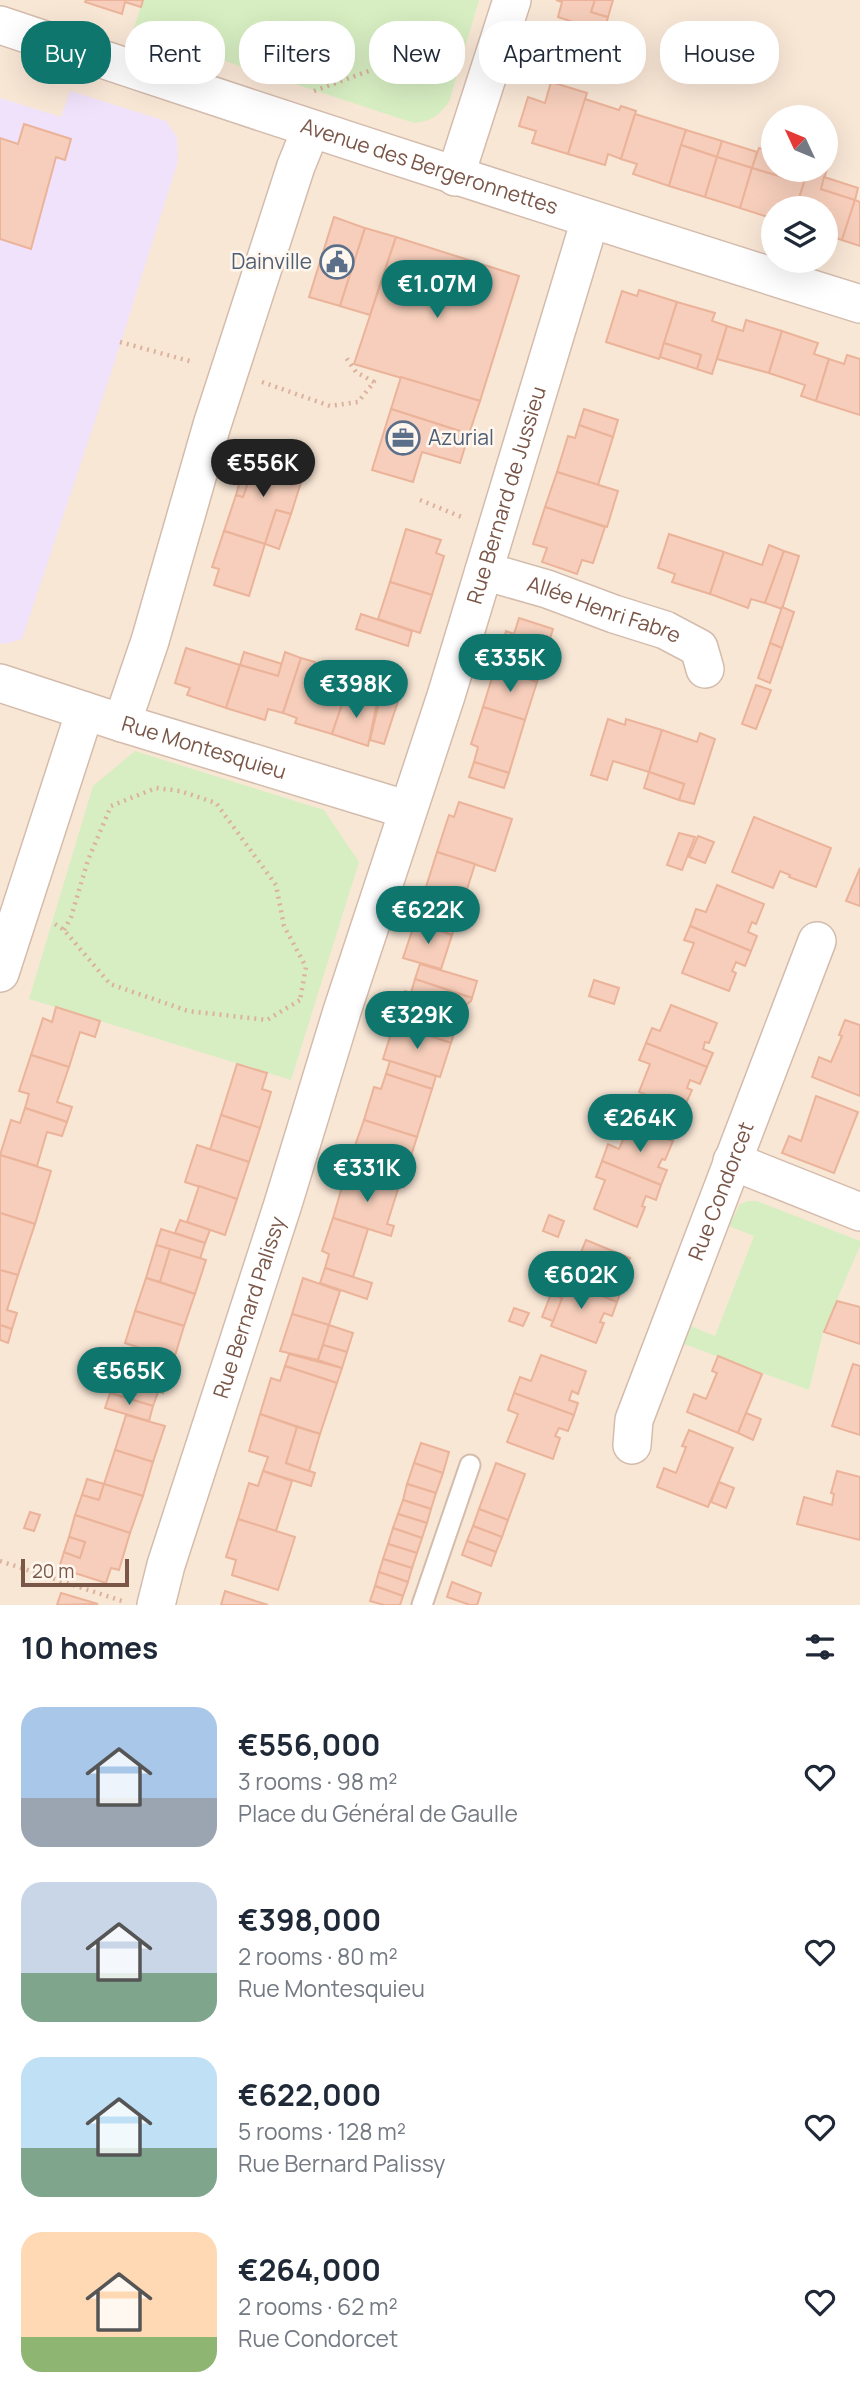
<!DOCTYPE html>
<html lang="en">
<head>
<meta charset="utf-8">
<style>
  :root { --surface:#fff; --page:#f6f6f7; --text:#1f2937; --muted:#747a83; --accent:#0f766e }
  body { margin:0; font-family:Manrope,sans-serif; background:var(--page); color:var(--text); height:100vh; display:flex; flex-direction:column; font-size:26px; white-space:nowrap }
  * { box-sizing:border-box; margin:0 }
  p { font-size:23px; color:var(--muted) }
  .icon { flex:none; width:38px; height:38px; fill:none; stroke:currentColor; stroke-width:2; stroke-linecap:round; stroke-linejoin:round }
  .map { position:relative; height:1605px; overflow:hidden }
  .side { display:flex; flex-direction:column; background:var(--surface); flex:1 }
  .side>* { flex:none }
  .guide { position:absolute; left:21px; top:21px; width:819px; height:63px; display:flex; gap:14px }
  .needle { width:46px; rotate:314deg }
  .controls { position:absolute; left:761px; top:105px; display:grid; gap:14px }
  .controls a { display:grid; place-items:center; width:77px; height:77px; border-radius:50%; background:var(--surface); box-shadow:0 7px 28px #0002; font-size:35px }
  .scale { position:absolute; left:21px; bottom:18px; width:108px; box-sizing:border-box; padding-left:7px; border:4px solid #7a5648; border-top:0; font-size:19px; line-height:24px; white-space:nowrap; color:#7a5648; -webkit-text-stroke:5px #fff7ee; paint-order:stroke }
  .price { position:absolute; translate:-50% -60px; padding:0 16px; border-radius:24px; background:var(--accent); color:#fff; font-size:23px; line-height:46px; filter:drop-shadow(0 2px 4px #0008) }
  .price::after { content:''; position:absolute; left:50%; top:42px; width:21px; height:16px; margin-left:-10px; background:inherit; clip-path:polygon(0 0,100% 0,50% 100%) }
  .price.active { background:#222; color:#fff }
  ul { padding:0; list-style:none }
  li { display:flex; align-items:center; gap:21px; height:175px; padding:0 21px }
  li span { display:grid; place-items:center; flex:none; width:196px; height:140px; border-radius:21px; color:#555 }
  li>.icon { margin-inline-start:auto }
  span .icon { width:84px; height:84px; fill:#fffc; stroke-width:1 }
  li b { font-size:30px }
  h2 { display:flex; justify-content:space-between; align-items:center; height:84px; padding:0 21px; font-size:30px }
  .chip { padding:0 24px; border-radius:28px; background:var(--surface); box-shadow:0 7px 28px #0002; font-size:24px; line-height:63px }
  .chip.active { background:var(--accent); color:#fff }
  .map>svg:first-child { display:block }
  .residential { fill:#f9e7d6; fill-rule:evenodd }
  .education { fill:#f0e2fb }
  .green { fill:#d7eec2 }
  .building { fill:#f6cebb; stroke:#ebb399; stroke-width:2 }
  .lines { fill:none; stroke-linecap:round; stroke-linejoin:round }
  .service-casing { stroke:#d4bcad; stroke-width:23 }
  .minor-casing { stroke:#d4bcad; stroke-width:40 }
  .path { stroke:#dcb19d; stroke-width:4.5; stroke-dasharray:2 5; stroke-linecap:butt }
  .service { stroke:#fff; stroke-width:19 }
  .minor { stroke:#fff; stroke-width:37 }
  .labels { text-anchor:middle; stroke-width:5; stroke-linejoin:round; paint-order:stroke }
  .street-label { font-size:21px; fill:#7a5648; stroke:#fff7ee }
  .service-label { font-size:21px; fill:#4e5e75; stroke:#fff7ee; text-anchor:end }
</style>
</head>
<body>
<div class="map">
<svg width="860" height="1605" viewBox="0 0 860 1605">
  <rect width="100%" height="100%" fill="#fef3e6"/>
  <path class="residential" d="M0,0h860v1605h-860zM774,117h52v53h-52zM774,208h52v53h-52z"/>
  <polygon class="education" points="70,91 166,121 177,137 178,161 114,364 22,639 4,644 0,643 0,98 61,117"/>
  <g class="green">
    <path d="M143,0h336l-30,102c-11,14 -17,19 -35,21l-281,-92z"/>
    <polygon points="135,751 324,810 359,862 291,1080 29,999 93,786"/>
    <polygon points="748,1201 757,1201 860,1241 860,1246 823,1332 809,1390 684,1344 691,1326 715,1336 754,1236 729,1226 740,1204"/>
  </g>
  <g class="building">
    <polygon points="86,0 143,0 141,7 125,2 122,14 85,2"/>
    <polygon points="556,0 595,0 591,12 608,17 604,32 558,17 562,2"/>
    <polygon points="595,0 613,0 608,17 591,12"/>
    <polygon points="551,82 587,93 568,154 532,143 536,131 519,126 528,97 545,103"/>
    <polygon points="585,99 619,110 621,106 636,111 621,159 608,154 605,165 568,154"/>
    <polygon points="635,114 686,130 669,186 633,174 637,164 621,159"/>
    <polygon points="24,124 71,139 65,160 56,157 31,249 0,239 0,138 18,144"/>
    <polygon points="686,130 722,141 717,157 681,145"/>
    <polygon points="722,141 757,152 752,168 717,157"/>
    <polygon points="681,145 717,157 705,197 669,186"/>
    <polygon points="759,148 774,153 774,170 791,170 788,179 752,168"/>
    <polygon points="717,157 752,168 740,208 705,197"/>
    <polygon points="752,168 788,179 791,170 808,170 796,208 774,208 774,219 740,208"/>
    <polygon points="827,169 821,189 855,200 842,240 826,235 826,208 796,208 808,170"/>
    <polygon points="824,177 858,188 855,200 821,189"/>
    <polygon points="855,200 860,202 860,246 842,240"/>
    <polygon points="334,217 365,228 340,306 309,297"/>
    <polygon points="365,228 396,237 370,315 340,306"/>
    <polygon points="396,237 519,276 480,401 354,364"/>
    <polygon points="639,290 677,302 659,359 606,342 622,291 637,296"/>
    <polygon points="677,302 715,313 712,321 727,326 712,374 697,369 701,355 664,343"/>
    <polygon points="746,320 782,331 769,373 717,359 727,326 743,331"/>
    <polygon points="782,331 818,343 814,354 829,359 816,401 801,396 805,385 769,373"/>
    <polygon points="664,343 701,355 697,369 660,357"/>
    <polygon points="847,355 860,359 860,415 816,401 829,359 844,364"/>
    <polygon points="401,377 480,401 469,434 391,409"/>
    <polygon points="391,409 469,434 460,463 422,452 413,482 372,470"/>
    <polygon points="584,409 618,420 613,437 579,425"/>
    <polygon points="579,425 613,437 598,485 557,472 568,436 575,438"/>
    <polygon points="248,456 304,473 291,514 276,510 265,544 224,531 236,495 243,497 252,470 244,467"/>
    <polygon points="244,467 252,470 243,497 236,495"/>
    <polygon points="557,472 618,491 607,527 545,507"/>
    <polygon points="545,507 605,527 593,563 582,560 577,574 542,562 547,548 533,544"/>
    <polygon points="276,510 291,514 279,549 265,544"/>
    <polygon points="406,529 441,540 436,553 444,556 432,595 390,582"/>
    <polygon points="224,531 265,544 249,596 214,585 219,569 212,567"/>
    <polygon points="669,534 724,552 710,594 672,582 675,574 658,568"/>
    <polygon points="769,545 784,551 765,603 751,599 748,608 710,594 724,552 762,565"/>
    <polygon points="784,551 799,556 782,609 765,603"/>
    <polygon points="390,582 432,595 420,633 378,619"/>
    <polygon points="782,607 794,612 782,648 770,643"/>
    <polygon points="361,614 412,631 408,646 356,629"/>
    <polygon points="519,618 553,629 537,682 495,668 506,631 514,634"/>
    <polygon points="770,643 782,648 770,683 758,678"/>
    <polygon points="186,648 240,665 226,708 187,695 190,688 175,683"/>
    <polygon points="244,652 282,664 278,676 240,665"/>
    <polygon points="285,652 301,658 283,713 268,709 265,720 226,708 240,665 278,676"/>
    <polygon points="301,658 315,662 313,668 350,680 332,734 295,723 297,718 283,713"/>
    <polygon points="495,668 537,682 525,720 483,707"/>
    <polygon points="756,685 771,690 756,729 742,724"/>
    <polygon points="383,686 401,692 384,744 370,740"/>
    <polygon points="346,693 377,703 368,746 332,734"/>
    <polygon points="483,707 525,720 509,773 474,762 478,747 471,744"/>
    <polygon points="608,719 625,725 626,719 662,730 649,772 613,761 607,780 591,775"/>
    <polygon points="662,730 697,742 700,733 715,739 694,804 679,800 684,784 649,772"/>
    <polygon points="474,762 509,773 504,788 469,777"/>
    <polygon points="649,772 684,784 679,800 644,788"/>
    <polygon points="459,802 512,819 495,871 437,852 449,815 454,817"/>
    <polygon points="754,817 831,848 816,887 789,877 790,875 780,871 773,888 732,872"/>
    <polygon points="679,833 695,837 682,870 667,865"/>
    <polygon points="698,836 714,842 705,863 689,857"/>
    <polygon points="437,852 475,864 464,899 426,887"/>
    <polygon points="860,868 860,906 846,901"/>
    <polygon points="717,885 764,904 756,924 752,922 748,932 757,936 751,951 690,926 696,909 706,912"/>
    <polygon points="426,887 464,899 452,935 415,922"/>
    <polygon points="415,922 452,935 441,969 403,958"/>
    <polygon points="690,926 751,951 745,966 736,962 732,971 736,973 729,991 682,973 694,943 684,940"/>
    <polygon points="420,964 477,981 472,998 415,979"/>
    <polygon points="415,979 472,998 471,1001 462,1008 451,1043 394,1024 405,991 411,993"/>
    <polygon points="594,980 619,988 614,1004 589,996"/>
    <polygon points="671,1005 717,1023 709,1043 705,1042 703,1049 713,1053 707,1067 646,1043 652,1028 660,1031"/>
    <polygon points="56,1007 100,1021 95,1037 80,1032 69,1067 31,1055 43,1018 52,1022"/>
    <polygon points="845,1020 860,1025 860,1096 812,1077 819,1057 831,1062 842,1036 839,1035"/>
    <polygon points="394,1024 451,1043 440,1077 383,1059"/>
    <polygon points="646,1043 707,1067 700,1084 690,1080 687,1088 692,1090 683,1110 639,1092 650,1064 639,1060"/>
    <polygon points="31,1055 69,1067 57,1102 72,1107 67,1122 25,1108 29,1094 19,1091"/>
    <polygon points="390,1061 436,1076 432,1089 386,1074"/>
    <polygon points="237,1064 267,1073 262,1089 271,1092 260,1128 221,1115"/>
    <polygon points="386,1074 432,1089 417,1137 364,1120 374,1087 381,1089"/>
    <polygon points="816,1096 858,1112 834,1173 782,1153 789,1136 801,1141"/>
    <polygon points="25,1108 67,1122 62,1136 47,1132 37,1166 0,1155 11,1120 20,1123"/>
    <polygon points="221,1115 260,1128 249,1162 210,1150"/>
    <polygon points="364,1120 417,1137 406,1172 352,1154"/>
    <polygon points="630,1123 673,1141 665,1160 662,1159 658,1167 667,1170 661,1185 602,1161 608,1144 619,1149"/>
    <polygon points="197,1145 249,1162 237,1199 185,1182"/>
    <polygon points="0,1155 51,1171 35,1224 0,1213"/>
    <polygon points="360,1156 409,1173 404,1187 355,1172"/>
    <polygon points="602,1161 661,1185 656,1200 646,1196 642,1206 645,1207 637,1227 594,1209 605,1180 596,1177"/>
    <polygon points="355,1172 399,1186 387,1224 394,1226 391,1236 333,1218 343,1183 350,1186"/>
    <polygon points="199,1186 237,1199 225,1235 187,1222"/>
    <polygon points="0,1213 35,1224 18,1275 0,1270"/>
    <polygon points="549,1215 564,1221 558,1237 543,1231"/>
    <polygon points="333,1218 368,1229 353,1277 325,1268 329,1254 322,1251"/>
    <polygon points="180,1220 210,1230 205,1243 175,1233"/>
    <polygon points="161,1229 205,1243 200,1259 156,1245"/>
    <polygon points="586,1240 630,1258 623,1276 620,1275 617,1283 623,1286 617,1302 560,1279 566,1264 575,1267"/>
    <polygon points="156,1245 170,1249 160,1282 146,1278"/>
    <polygon points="170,1249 206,1260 195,1294 160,1282"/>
    <polygon points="325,1268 372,1283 367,1299 320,1283"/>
    <polygon points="0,1270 18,1275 7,1310 17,1313 12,1329 0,1325"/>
    <polygon points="146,1278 195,1294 184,1326 135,1311"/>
    <polygon points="303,1278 340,1291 329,1325 292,1314"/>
    <polygon points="560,1279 617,1302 612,1316 604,1313 600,1322 604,1323 596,1343 551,1326 562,1298 554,1295"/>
    <polygon points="551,1294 562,1298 553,1321 542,1317"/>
    <polygon points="837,1301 860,1307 860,1344 824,1332"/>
    <polygon points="514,1308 529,1313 523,1326 509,1321"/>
    <polygon points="135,1311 184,1326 174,1359 125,1343"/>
    <polygon points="292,1314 329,1325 318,1360 280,1351"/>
    <polygon points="0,1325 12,1329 8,1343 0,1340"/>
    <polygon points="329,1325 353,1333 347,1352 323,1345"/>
    <polygon points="323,1345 347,1352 342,1368 318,1360"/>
    <polygon points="139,1348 174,1359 163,1393 129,1381"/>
    <polygon points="289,1354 342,1368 337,1383 285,1366"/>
    <polygon points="541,1355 586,1371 578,1394 572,1391 569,1400 578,1403 574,1415 514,1393 520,1377 531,1381"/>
    <polygon points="718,1356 762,1374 738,1433 687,1412 694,1394 706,1399 717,1373 712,1371"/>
    <polygon points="853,1364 860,1366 860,1435 832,1426"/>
    <polygon points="285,1366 337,1383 320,1434 260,1414 271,1378 280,1381"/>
    <polygon points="115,1377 158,1392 153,1406 110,1393"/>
    <polygon points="110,1393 153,1406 149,1421 105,1408"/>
    <polygon points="514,1393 574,1415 568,1431 559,1428 555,1436 560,1438 553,1459 507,1442 518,1414 508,1410"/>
    <polygon points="746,1413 761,1419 753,1440 738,1433"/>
    <polygon points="260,1414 297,1427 286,1463 315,1473 311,1486 263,1471 268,1457 249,1451"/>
    <polygon points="126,1415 165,1426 153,1462 115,1450"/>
    <polygon points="297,1427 320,1434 309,1471 286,1463"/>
    <polygon points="689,1430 733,1448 708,1507 657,1487 664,1468 676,1473 686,1447 682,1446"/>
    <polygon points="421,1443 449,1452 443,1473 414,1463"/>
    <polygon points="115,1450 153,1462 143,1496 104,1484"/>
    <polygon points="414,1463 443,1473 436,1493 407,1484"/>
    <polygon points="496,1463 525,1474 508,1520 479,1509"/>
    <polygon points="263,1471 292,1481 276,1531 238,1519 249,1483 258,1486"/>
    <polygon points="837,1471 860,1477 860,1540 797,1524 804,1497 832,1505 834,1494 831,1493"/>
    <polygon points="87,1479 104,1484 99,1500 82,1495"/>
    <polygon points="719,1482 734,1488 726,1508 711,1502"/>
    <polygon points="104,1484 143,1496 130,1533 75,1515 82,1495 99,1500"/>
    <polygon points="407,1484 436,1493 431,1509 403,1500"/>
    <polygon points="403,1500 431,1509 427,1523 398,1514"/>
    <polygon points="479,1509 508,1520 502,1537 473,1526"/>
    <polygon points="30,1512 40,1515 34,1531 24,1528"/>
    <polygon points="398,1514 427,1523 422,1538 393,1528"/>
    <polygon points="75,1515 130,1533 119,1570 111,1568 106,1583 59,1568 64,1552 80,1558 85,1542 69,1537"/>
    <polygon points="238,1519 295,1537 278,1590 232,1575 236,1560 226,1557"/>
    <polygon points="473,1526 502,1537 496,1552 467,1541"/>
    <polygon points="393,1528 422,1538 417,1553 388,1544"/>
    <polygon points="69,1537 85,1542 80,1558 64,1552"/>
    <polygon points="467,1541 496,1552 491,1566 462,1555"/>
    <polygon points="388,1544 417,1553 412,1568 383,1559"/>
    <polygon points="383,1559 412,1568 408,1582 379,1572"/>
    <polygon points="379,1572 408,1582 403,1596 375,1586"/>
    <polygon points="452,1582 481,1593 477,1605 470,1605 447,1597"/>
    <polygon points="375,1586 403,1596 400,1605 384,1605 370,1601"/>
    <polygon points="225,1591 268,1605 221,1605"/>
    <polygon points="61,1593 98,1604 57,1605"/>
  </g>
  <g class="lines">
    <defs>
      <polyline id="service" points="422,1605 470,1465"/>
      <g id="minor">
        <path id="s1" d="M0,25c286,96 572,189 860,279"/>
        <polyline points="455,177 512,0"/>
        <path id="s2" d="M484,571l63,18 67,25 51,16 34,18 6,21"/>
        <path id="s3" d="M0,683l122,40 286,87"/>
        <polyline points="122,723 150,641 212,425 296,166 311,129"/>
        <polyline points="0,973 85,711"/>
        <polyline points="732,1161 860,1212"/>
        <path id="s4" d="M632,1445l2,-25 183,-479"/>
        <path id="s5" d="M156,1605l10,-40 117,-361 59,-193 104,-315 144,-476"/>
      </g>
    </defs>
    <use href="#service" class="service-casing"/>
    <use href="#minor" class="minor-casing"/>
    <g class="path">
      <polyline points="314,91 437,46 462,32"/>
      <polyline points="120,342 193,362"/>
      <polyline points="262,382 330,406 358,402 374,382 356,372 345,356"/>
      <polyline points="420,500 464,518"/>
      <polyline points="55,924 64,930 110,984 188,1011 267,1020 300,1000"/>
      <polyline points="64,930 71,917 88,860 111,806 156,788 180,791 216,803 276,885 284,926 306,967 300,1000"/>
      <polyline points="0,1561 122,1601"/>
    </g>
    <use href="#service" class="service"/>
    <use href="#minor" class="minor"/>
  </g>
  <defs>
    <symbol id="civic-ring" viewBox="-11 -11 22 22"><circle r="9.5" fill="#fff7ee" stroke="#5c6f8a" stroke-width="1.5"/><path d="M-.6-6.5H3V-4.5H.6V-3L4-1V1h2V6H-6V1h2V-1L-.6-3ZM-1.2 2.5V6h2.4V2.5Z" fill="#5c6f8a"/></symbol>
    <symbol id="office-ring" viewBox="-11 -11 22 22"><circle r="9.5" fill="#fff7ee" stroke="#5c6f8a" stroke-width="1.5"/><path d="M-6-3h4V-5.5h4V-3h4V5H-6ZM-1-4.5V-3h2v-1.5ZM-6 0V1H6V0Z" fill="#5c6f8a"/></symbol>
  </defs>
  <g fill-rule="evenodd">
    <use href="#civic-ring" x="318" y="243" width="38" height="38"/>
    <use href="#office-ring" x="384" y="419" width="38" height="38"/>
  </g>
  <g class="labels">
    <g class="street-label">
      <text dy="7" stroke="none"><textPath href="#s1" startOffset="452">Avenue des Bergeronnettes</textPath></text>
      <text dy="7" stroke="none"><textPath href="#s5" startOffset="1164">Rue Bernard de Jussieu</textPath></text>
      <text dy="7" stroke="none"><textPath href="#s2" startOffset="126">Allée Henri Fabre</textPath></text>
      <text dy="7" stroke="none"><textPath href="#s3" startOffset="214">Rue Montesquieu</textPath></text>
      <text dy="7" stroke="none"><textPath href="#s4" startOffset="270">Rue Condorcet</textPath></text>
      <text dy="7" stroke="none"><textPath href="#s5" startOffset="312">Rue Bernard Palissy</textPath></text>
    </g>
    <g class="service-label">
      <text x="312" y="269">Dainville</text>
      <text x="428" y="445" text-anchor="start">Azurial</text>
    </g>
  </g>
</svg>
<div class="controls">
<a><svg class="needle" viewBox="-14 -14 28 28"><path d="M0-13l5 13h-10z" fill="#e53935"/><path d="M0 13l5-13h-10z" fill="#747a83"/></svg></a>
<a><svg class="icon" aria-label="layers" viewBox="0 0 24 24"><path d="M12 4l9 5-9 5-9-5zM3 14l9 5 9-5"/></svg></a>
</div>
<div class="scale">20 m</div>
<b class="price" style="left:437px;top:320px">€1.07M</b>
<b class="price active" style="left:263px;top:499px">€556K</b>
<b class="price" style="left:510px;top:694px">€335K</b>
<b class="price" style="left:356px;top:720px">€398K</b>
<b class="price" style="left:428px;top:946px">€622K</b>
<b class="price" style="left:417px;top:1051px">€329K</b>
<b class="price" style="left:640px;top:1154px">€264K</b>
<b class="price" style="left:367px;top:1204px">€331K</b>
<b class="price" style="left:581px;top:1311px">€602K</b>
<b class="price" style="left:129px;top:1407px">€565K</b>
<div class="guide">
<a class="chip active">Buy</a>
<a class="chip">Rent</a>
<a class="chip">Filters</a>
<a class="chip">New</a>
<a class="chip">Apartment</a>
<a class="chip">House</a>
</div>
</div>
<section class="side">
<h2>10 homes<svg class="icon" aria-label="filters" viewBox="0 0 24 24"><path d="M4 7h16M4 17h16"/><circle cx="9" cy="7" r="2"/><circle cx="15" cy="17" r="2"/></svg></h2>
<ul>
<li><span style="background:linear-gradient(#a9c7e8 65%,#9aa5b1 0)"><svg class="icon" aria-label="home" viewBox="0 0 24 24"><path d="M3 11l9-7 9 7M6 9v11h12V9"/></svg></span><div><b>€556,000</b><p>3 rooms · 98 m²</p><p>Place du Général de Gaulle</p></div><svg class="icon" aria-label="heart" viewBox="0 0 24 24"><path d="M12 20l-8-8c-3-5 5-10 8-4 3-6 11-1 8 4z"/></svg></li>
<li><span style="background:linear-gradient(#c9d6e8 65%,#7fa58c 0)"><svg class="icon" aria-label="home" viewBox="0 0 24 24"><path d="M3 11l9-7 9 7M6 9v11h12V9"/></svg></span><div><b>€398,000</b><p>2 rooms · 80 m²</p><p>Rue Montesquieu</p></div><svg class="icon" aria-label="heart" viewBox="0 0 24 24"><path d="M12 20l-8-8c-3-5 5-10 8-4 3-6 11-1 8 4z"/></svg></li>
<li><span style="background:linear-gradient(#bfe0f5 65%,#7fa58c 0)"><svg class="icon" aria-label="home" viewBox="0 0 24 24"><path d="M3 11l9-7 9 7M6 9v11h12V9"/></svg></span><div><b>€622,000</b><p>5 rooms · 128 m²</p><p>Rue Bernard Palissy</p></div><svg class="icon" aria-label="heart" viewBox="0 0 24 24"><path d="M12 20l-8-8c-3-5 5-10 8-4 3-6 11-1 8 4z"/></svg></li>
<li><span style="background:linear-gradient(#ffd9b3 75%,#8fb573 0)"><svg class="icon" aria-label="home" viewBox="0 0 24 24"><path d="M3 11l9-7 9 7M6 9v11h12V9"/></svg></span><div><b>€264,000</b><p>2 rooms · 62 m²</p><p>Rue Condorcet</p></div><svg class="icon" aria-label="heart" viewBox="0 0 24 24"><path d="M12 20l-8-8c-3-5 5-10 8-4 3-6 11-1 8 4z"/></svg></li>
</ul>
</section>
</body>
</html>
